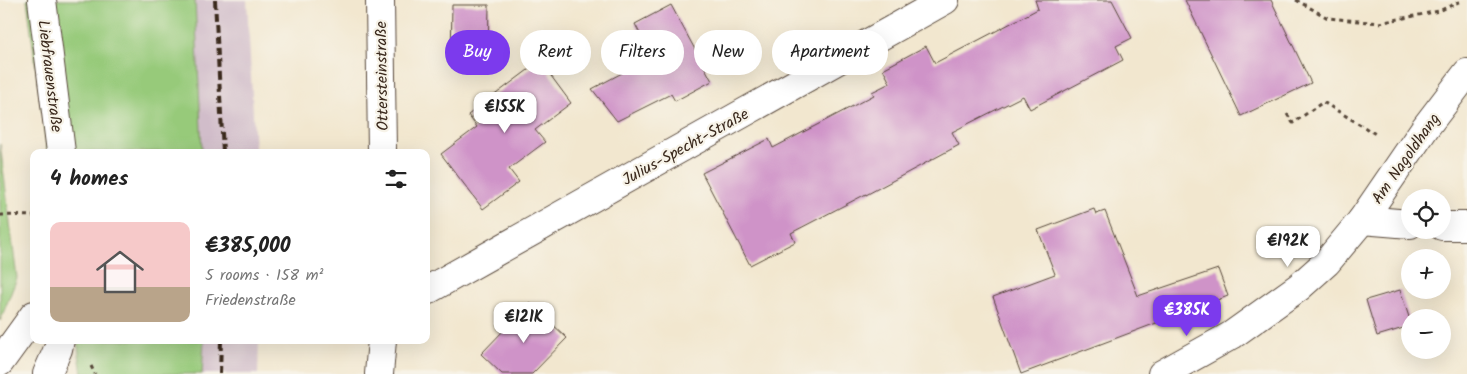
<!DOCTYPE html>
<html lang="en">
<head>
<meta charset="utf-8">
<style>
  :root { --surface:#fff; --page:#f6f6f6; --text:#222; --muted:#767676; --accent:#7c3aed }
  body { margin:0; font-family:Kalam,sans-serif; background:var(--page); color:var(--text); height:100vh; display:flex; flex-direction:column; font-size:19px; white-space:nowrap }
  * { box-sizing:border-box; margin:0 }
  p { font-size:16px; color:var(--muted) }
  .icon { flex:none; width:28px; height:28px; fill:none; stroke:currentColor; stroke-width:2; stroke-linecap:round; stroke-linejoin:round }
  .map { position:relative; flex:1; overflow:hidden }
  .sheet { position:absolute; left:30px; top:149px; width:400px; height:195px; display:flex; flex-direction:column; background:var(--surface); border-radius:10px; box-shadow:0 5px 20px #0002 }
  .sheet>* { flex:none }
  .banner { position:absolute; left:445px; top:30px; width:475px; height:45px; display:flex; gap:10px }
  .tools { position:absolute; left:1401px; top:189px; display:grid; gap:10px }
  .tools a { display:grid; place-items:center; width:50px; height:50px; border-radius:50%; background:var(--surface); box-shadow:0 5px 20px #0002; font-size:25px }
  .price { position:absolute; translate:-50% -42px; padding:0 11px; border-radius:10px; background:#fff; color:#222; font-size:16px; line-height:32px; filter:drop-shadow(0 1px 2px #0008) }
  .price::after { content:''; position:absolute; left:50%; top:30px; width:15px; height:11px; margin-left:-8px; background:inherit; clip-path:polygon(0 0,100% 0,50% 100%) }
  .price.on { background:var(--accent); color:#fff }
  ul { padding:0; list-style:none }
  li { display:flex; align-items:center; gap:15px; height:125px; padding:0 20px }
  li span { display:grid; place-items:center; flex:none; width:140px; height:100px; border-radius:10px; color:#555 }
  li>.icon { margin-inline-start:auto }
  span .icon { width:60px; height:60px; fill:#fffc; stroke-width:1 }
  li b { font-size:21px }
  h2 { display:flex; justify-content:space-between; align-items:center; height:60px; padding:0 20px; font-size:21px }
  .chip { padding:0 18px; border-radius:22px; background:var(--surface); box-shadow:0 5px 20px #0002; font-size:18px; line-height:45px }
  .chip.on { background:var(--accent); color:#fff }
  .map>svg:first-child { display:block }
  .industrial { fill:#d1bdca }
  .green { fill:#97ca7a; stroke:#697a4c }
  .building { fill:#cf93c8 }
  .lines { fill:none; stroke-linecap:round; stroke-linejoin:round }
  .minor-casing { stroke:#564639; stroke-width:30 }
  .path { stroke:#564639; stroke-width:3; stroke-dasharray:4 4; stroke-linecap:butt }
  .minor { stroke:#fff; stroke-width:28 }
  .rail { stroke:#3b2a1e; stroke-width:4; stroke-dasharray:8 4; stroke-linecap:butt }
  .labels { text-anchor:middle; stroke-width:4.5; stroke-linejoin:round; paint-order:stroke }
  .street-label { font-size:16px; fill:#3b2a1e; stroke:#f7f3e8 }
</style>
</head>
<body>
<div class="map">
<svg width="1467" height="374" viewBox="0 0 1467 374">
  <rect width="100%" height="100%" fill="#f7f3e8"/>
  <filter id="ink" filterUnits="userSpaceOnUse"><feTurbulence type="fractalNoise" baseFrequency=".02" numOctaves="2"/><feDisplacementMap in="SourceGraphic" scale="10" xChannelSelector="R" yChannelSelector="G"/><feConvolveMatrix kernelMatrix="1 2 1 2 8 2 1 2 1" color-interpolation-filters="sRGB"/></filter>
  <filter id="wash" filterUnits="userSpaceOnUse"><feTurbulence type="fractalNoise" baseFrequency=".0096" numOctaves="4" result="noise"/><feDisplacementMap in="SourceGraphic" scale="20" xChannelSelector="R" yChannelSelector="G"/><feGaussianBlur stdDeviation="1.12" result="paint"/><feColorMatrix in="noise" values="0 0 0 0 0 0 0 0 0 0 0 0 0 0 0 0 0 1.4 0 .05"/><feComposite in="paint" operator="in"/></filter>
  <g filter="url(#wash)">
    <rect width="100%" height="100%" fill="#f2e7cf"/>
    <g class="industrial">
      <polygon points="195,0 247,0 255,152 202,152"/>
      <polygon points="204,340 259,340 258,374 202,374"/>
    </g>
    <g class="green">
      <polygon points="27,0 195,0 202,152 47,152"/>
      <polygon points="0,144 17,278 0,321"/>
      <polygon points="77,340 204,340 202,374 82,374"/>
    </g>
    <g id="blocks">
      <g class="building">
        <polygon points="1035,0 1112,0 1132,38 1116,46 1123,60 1030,109 1023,96 952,132 959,145 866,195 866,194 791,233 795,242 750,265 702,173 769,139 773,148 874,95 872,92 890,83 883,69 926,46 935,63 1038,9"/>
        <polygon points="1185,0 1271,0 1311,83 1241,116"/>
        <polygon points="452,5 489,5 488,61 451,61"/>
        <polygon points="671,5 712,81 675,101 671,94 617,121 592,89 652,57 635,24"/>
        <polygon points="540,61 571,103 535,130 545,142 509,169 519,182 483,209 441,154 477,127 468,115"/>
        <polygon points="1094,209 1096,214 1105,211 1138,296 1218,269 1228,296 1021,374 993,297 1055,274 1038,230"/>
        <polygon points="1400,290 1410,320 1410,326 1377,336 1366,300"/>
        <polygon points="530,303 567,338 532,374 502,374 481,354"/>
      </g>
    </g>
  </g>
  <g filter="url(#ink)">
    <use href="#blocks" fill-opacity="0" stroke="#564639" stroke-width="1"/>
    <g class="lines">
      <defs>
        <g id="minor">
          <polyline points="42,0 61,152"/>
          <polyline points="380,0 382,152"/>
          <polyline points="1362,220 1410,224"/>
          <polyline points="1442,226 1467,226"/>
          <polyline points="426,291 945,0"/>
          <polyline points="0,362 34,315"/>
          <polyline points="47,374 58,349 60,340"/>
          <polyline points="379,374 382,340"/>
          <polyline points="1162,374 1232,335 1299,287 1327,262 1362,220 1425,128 1467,73"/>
        </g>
      </defs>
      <use href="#minor" class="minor-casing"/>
      <g class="path">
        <polyline points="1296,0 1328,18 1379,23 1439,11 1463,0"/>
        <polyline points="1287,114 1293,123 1323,102 1377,135"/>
        <polyline points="0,215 34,216"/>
        <polyline points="91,366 95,374"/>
      </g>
      <use href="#minor" class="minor"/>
      <g class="rail">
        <polyline points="215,0 223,152"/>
        <polyline points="220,374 221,340"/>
      </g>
    </g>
  </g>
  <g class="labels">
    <g class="street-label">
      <text transform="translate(51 76) rotate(83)" y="6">Liebfrauenstraße</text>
      <text transform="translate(381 76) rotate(-91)" y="6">Ottersteinstraße</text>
      <text transform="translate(685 146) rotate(-29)" y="6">Julius-Specht-Straße</text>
      <text transform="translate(1405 158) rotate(-55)" y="6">Am Nagoldhang</text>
    </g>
  </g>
</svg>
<div class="tools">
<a><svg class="icon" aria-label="locate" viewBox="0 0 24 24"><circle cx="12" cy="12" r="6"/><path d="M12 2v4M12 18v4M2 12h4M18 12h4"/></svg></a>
<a>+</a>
<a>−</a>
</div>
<b class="price" style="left:505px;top:134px">€155K</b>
<b class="price" style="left:1288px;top:268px">€192K</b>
<b class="price on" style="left:1187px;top:337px">€385K</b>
<b class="price" style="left:524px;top:344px">€121K</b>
<div class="banner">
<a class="chip on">Buy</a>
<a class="chip">Rent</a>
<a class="chip">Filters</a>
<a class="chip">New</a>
<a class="chip">Apartment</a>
</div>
<section class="sheet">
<h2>4 homes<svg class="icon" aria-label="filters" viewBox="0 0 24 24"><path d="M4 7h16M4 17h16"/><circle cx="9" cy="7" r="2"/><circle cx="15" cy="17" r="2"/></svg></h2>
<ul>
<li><span style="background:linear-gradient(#f6c9c9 65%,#b9a48a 0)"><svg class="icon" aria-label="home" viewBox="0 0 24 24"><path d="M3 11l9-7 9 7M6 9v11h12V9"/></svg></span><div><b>€385,000</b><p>5 rooms · 158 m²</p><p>Friedenstraße</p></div></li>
</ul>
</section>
</div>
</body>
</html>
